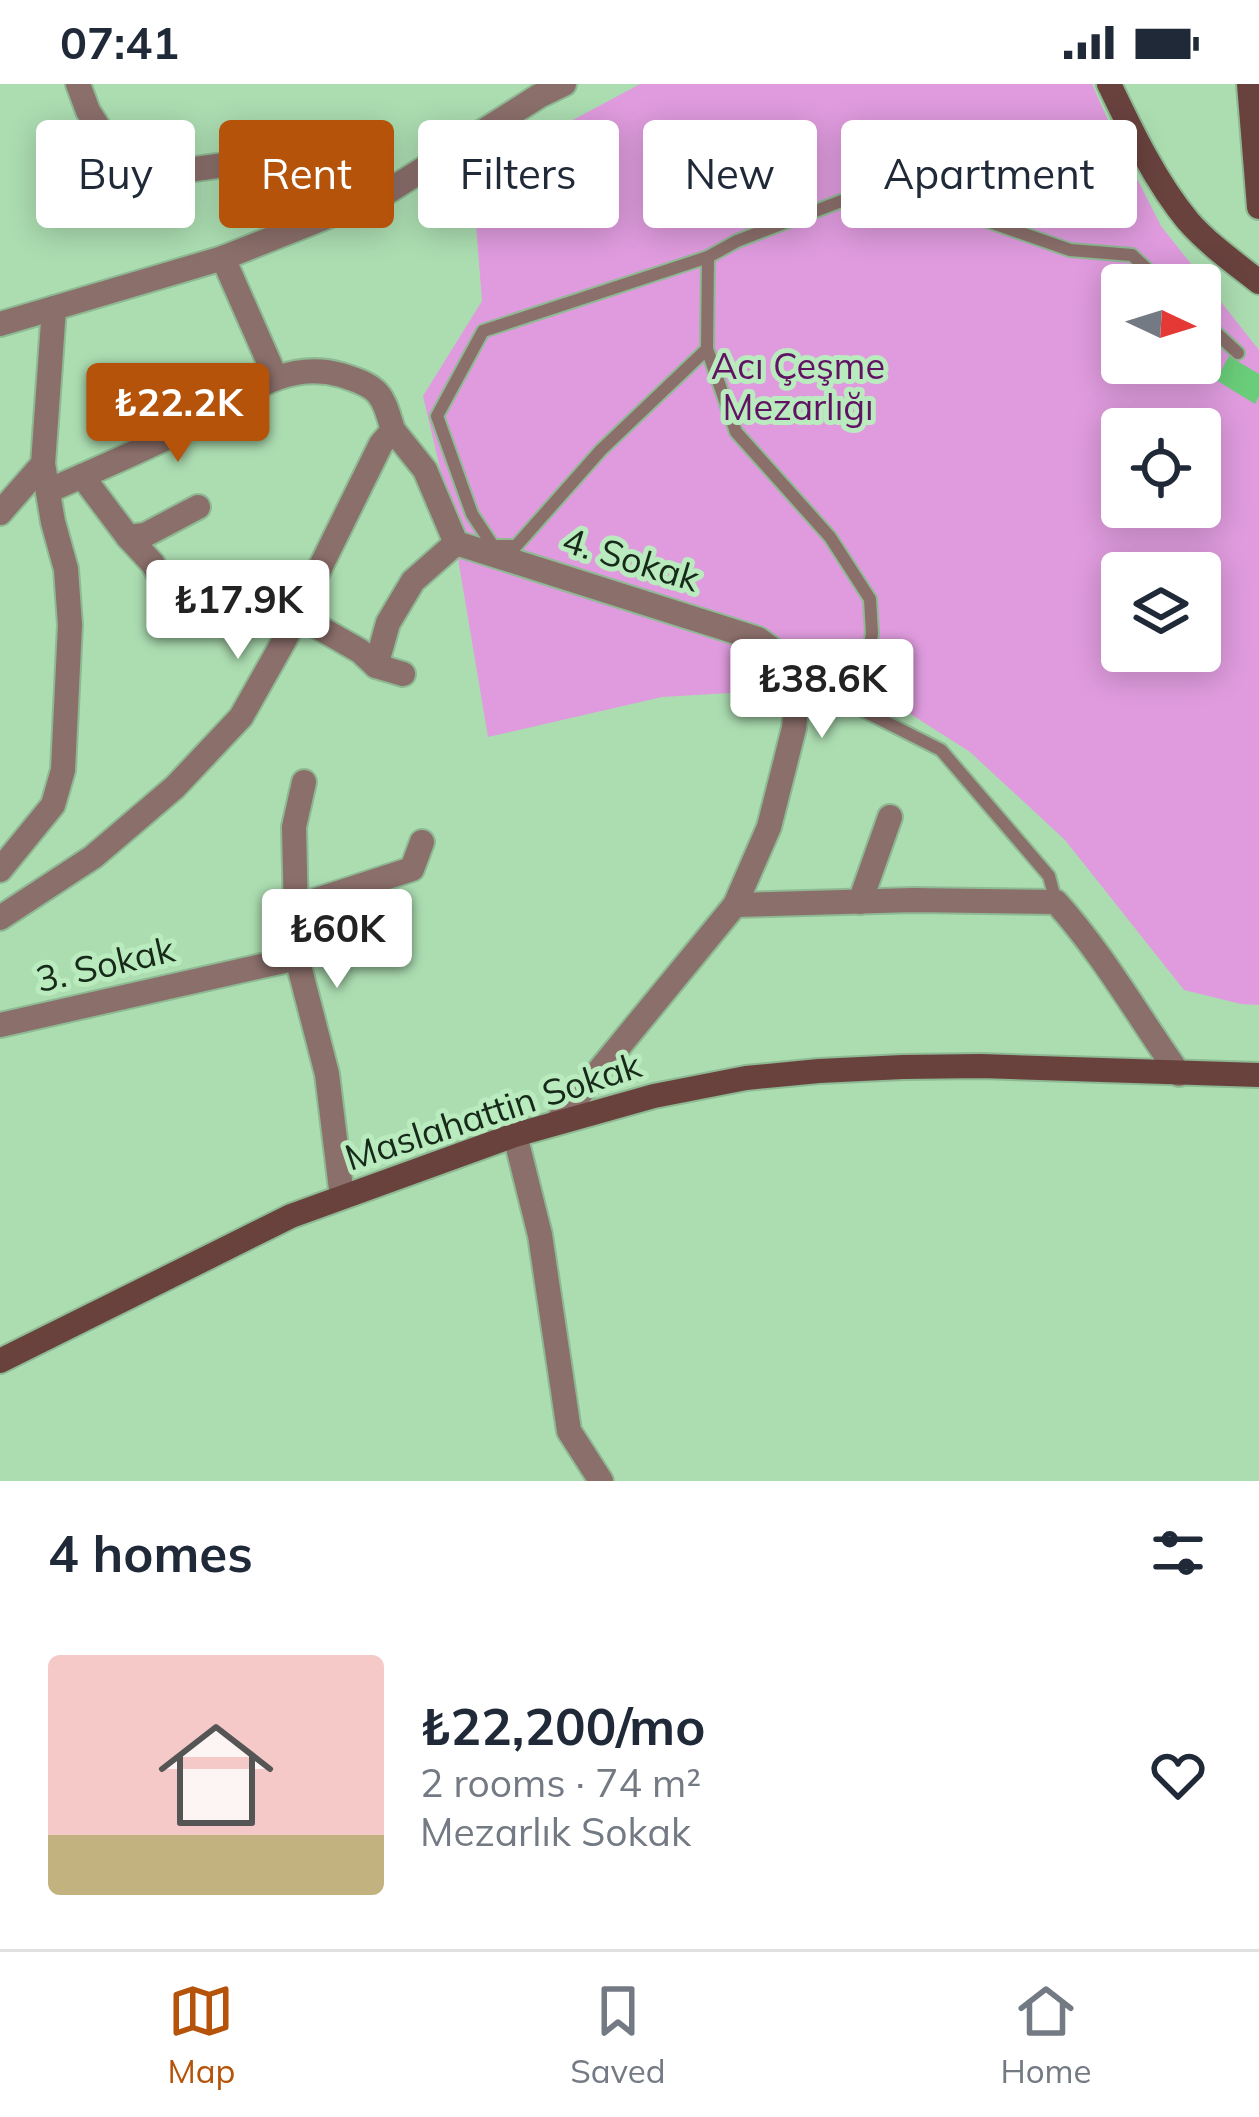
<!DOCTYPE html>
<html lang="en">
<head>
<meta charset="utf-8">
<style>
  :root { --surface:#fff; --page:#f2f2f3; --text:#1f2937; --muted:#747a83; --line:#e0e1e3; --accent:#b45309 }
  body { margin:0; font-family:Mulish,sans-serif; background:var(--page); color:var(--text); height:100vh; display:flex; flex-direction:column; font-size:45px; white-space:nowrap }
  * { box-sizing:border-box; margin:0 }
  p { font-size:39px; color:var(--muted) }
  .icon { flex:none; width:66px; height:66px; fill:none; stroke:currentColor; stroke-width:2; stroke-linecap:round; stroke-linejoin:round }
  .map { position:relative; height:1397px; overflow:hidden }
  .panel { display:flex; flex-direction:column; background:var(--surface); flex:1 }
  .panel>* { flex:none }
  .top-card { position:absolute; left:36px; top:36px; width:1188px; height:108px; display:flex; gap:24px }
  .needle { width:78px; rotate:94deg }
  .buttons { position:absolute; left:1101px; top:180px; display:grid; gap:24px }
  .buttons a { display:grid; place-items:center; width:120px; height:120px; border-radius:12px; background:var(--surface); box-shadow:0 6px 30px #0003; font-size:60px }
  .price { position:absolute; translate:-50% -102px; padding:0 27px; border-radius:12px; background:#fff; color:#222; font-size:39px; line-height:78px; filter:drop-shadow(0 3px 6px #0008) }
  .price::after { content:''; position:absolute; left:50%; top:72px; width:36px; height:27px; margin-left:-18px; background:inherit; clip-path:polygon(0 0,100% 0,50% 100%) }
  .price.current { background:var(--accent); color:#fff }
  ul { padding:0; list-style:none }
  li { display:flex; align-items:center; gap:36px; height:300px; padding:0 48px }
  li span { display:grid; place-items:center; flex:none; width:336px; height:240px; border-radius:12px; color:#555 }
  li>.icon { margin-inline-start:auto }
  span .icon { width:144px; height:144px; fill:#fffc; stroke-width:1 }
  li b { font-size:51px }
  h2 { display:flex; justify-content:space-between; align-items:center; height:144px; padding:0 48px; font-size:51px }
  .pill { padding:0 42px; border-radius:12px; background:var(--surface); box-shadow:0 6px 30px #0003; font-size:42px; line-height:108px }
  .pill.current { background:var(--accent); color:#fff }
  .status { display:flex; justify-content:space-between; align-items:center; height:84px; padding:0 60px; background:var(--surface); direction:ltr }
  .status svg { height:33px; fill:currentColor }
  .tab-bar { display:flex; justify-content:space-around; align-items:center; height:168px; border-top:3px solid var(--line); background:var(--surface); font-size:33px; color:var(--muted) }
  .tab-bar a { display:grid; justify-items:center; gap:6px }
  .tab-bar .current { color:var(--accent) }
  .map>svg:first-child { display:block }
  .green { fill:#df9bde; fill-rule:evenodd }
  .building { fill:#6acd79 }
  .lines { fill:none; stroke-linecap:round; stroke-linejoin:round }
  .lane-casing { stroke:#8eb993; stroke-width:16 }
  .street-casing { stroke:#8eb993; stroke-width:28 }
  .secondary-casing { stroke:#8eb993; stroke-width:28 }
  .lane { stroke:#8b6f6b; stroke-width:12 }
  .street { stroke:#8b6f6b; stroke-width:24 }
  .secondary { stroke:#69423e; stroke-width:24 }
  .labels { text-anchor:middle; stroke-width:10; stroke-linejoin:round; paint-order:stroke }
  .park-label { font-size:36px; fill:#611363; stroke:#b9ebbe }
  .street-label { font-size:36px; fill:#172a19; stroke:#b9ebbe }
</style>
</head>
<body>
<div class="status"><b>07:41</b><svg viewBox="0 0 49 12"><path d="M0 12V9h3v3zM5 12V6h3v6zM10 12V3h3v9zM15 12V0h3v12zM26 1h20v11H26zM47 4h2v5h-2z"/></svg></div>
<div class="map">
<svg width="1259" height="1397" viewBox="0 0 1259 1397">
  <rect width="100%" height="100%" fill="#acddb1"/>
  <path class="green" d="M640,0h452l20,45 49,97 98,124v655l-18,-1 -57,-14 -119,-150 -95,-88 -105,-67 -203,12 -174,40 -38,-226 -27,-115 59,-95 -10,-127zM1122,201h78v78h-78zM1122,345h78v78h-78zM1122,489h78v78h-78z"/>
  <polygon class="building" points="1229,272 1259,290 1259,312 1255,320 1216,296"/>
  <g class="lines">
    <defs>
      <g id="lane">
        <polyline points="1200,234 1238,269"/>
        <polyline points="707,265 601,366 516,462 493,462 472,430 437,332 483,247 708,173"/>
        <polyline points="1056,818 1049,792 941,666 854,622 865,595 872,549 870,515 830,453 736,348 707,265 708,173 737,157 852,113 901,107 1070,166 1132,171 1164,201"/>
      </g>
      <g id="street">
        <polyline points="78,0 88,27 104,52 136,81 157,87 188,86 334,66 352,69 384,110"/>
        <polyline points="223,174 275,292"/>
        <polyline points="0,240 223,174 384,110 539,12 564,0"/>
        <polyline points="82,392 128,453 145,451 198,423"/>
        <path d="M48,407c47,-21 96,-41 142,-65 48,-26 93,-68 151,-51 39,12 41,18 52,55"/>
        <polyline points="0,429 43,380"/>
        <polyline points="128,453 153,480 172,514"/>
        <polyline points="297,531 360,567 376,582 403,590"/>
        <polyline points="376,582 388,539 413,497 456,459"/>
        <polyline points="304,698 294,743 297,874 327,990 342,1113"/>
        <polyline points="0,786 53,721 63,686 70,541 66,485 53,438 43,380 54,224"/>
        <polyline points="860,818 890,733"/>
        <path d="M735,821l178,-5 143,2c47,52 82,114 123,172"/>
        <polyline points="295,823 412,785 422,758"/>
        <polyline points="0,834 93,773 175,703 241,633 285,555 381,360 393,346 425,386 456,459 758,555 789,578 798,605 794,644 769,743 735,821 557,1038"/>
        <polyline points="0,941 297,874"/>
        <polyline points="515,1051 540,1151 569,1347 601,1397"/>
      </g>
      <g id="secondary">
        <path d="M1109,0c22,46 46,97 79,137 20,23 47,42 71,61"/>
        <polyline points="1249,0 1259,123"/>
        <polyline points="0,1277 291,1132 515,1051 654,1012 746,994 819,987 903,983 981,982 1259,991"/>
      </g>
    </defs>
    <use href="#lane" class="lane-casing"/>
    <use href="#street" class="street-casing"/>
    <use href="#secondary" class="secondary-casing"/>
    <use href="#lane" class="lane"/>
    <use href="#street" class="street"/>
    <use href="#secondary" class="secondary"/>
  </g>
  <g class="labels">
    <g class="park-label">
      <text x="798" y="295">Acı Çeşme<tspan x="798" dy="41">Mezarlığı</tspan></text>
    </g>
    <g class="street-label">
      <text transform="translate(631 475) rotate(17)" y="13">4. Sokak</text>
      <text transform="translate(105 880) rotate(-13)" y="13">3. Sokak</text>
      <text transform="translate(493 1027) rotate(-18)" y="13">Maslahattin Sokak</text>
    </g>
  </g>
</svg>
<div class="buttons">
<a><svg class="needle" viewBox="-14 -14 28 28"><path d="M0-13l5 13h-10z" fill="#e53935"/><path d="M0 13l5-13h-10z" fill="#747a83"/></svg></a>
<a><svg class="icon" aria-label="locate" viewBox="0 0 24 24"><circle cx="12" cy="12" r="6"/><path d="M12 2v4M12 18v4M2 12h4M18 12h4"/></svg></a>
<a><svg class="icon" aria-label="layers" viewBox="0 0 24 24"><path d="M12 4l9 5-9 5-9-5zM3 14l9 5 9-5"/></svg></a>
</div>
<b class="price current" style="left:178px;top:381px">₺22.2K</b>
<b class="price" style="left:238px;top:578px">₺17.9K</b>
<b class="price" style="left:822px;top:657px">₺38.6K</b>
<b class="price" style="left:337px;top:907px">₺60K</b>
<div class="top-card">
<a class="pill">Buy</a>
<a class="pill current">Rent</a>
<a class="pill">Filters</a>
<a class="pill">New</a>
<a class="pill">Apartment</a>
</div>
</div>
<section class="panel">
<h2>4 homes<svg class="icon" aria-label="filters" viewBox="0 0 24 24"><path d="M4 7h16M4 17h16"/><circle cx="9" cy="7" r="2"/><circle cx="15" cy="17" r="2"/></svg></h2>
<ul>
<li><span style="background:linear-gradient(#f6c9c9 75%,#c2b280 0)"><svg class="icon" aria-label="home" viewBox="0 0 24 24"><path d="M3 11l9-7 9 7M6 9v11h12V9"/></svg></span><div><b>₺22,200/mo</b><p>2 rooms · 74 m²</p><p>Mezarlık Sokak</p></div><svg class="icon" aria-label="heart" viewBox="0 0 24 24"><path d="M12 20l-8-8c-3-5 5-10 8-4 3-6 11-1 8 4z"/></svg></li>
</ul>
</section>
<nav class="tab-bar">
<a class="current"><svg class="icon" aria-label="map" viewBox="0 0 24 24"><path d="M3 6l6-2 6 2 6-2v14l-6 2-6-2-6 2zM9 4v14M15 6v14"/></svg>Map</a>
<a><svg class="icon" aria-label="saved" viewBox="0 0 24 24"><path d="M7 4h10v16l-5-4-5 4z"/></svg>Saved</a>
<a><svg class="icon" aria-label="home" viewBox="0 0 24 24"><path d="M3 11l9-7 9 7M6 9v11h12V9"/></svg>Home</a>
</nav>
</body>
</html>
